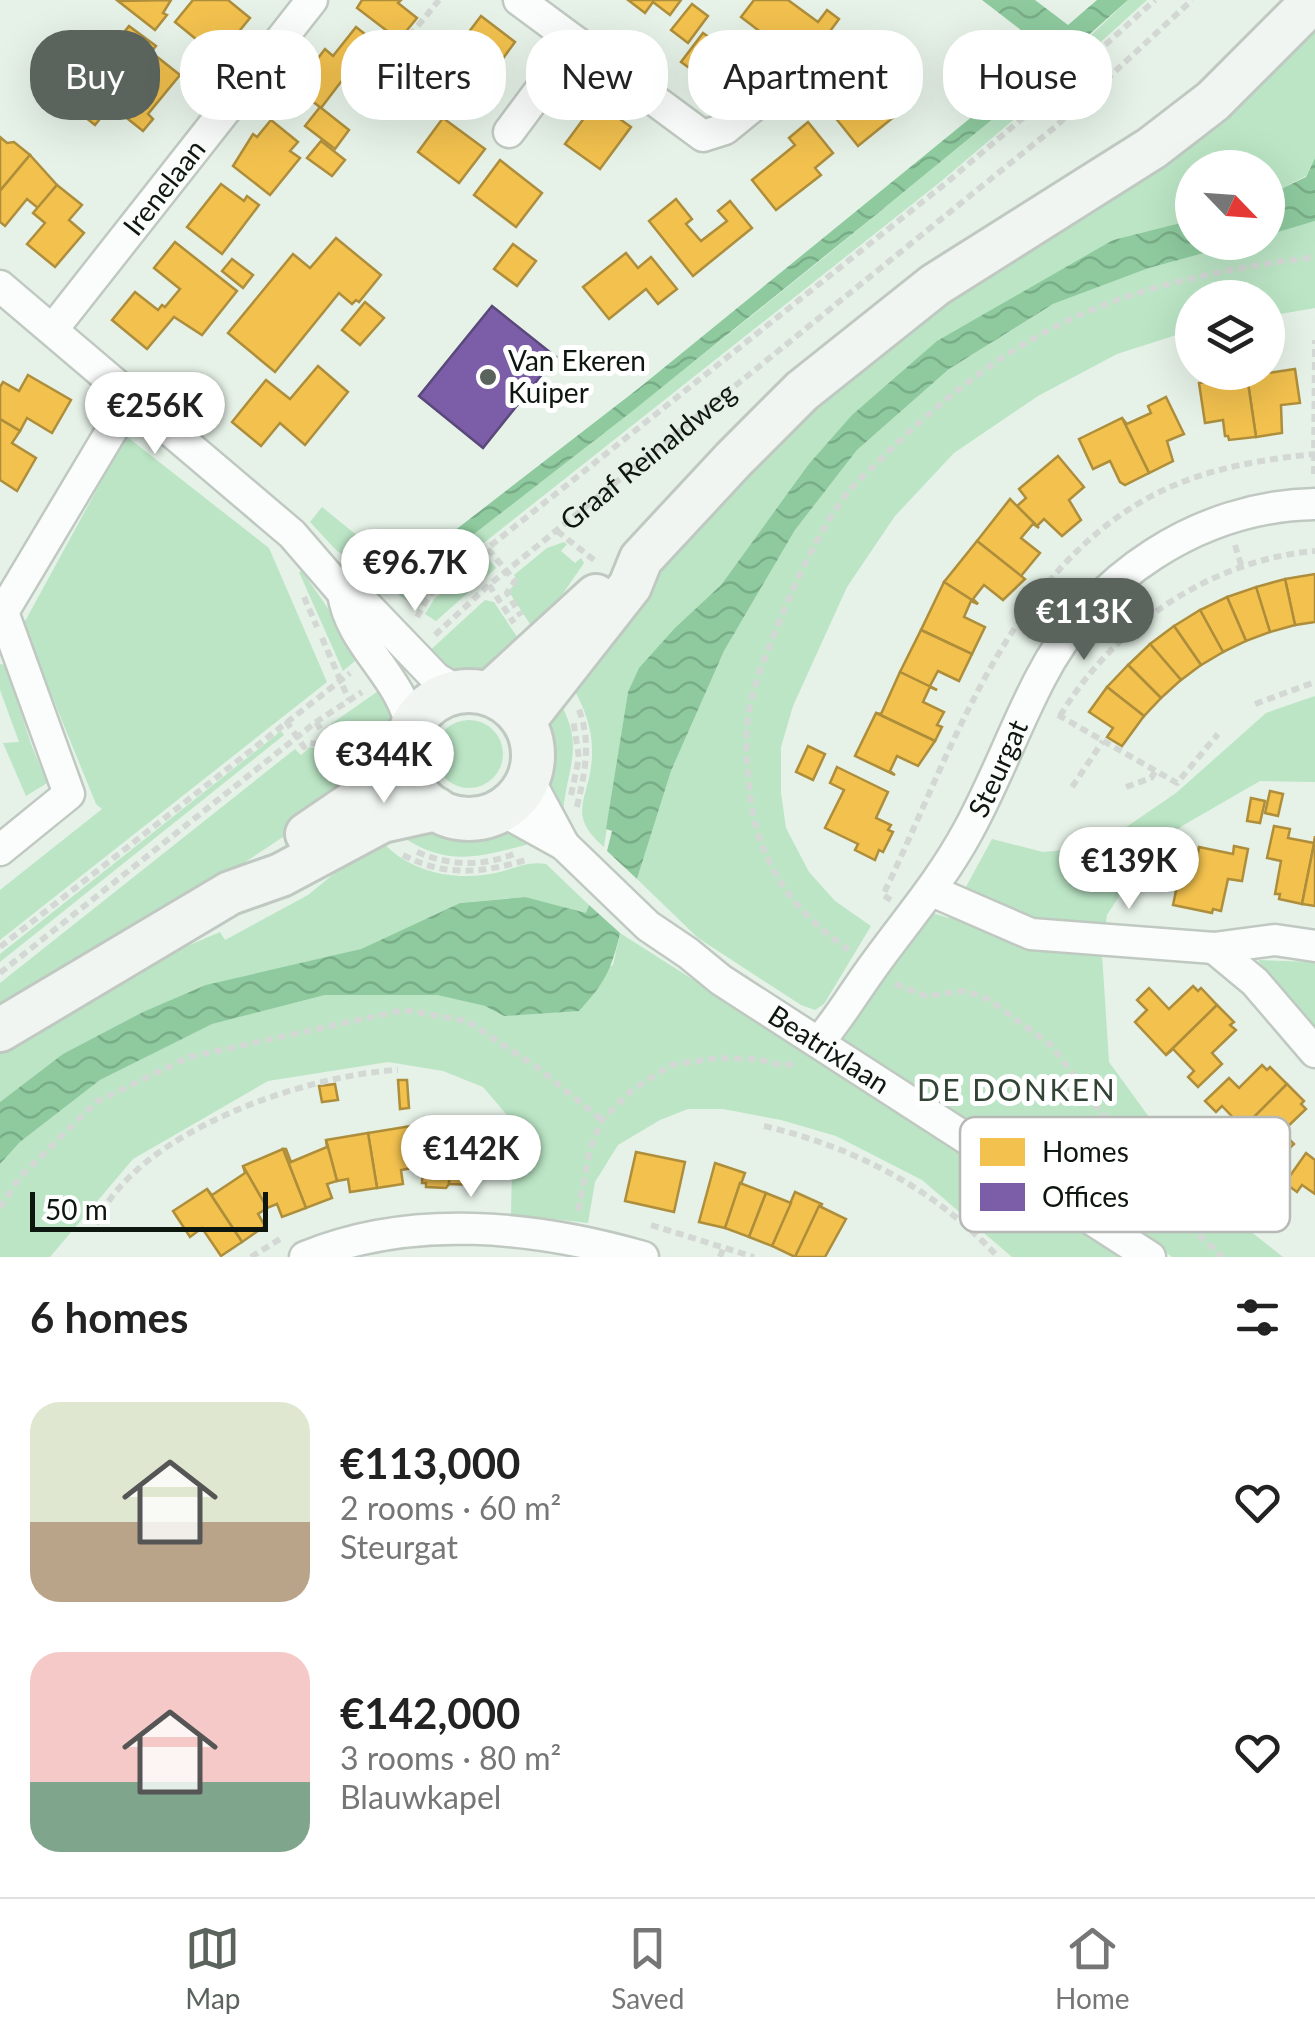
<!DOCTYPE html>
<html lang="en">
<head>
<meta charset="utf-8">
<style>
  :root { --surface:#fff; --page:#f2f2f2; --text:#222; --muted:#767676; --line:#e0e0e0; --accent:#5a635c }
  body { margin:0; font-family:Lato,sans-serif; background:var(--page); color:var(--text); height:100vh; display:flex; flex-direction:column; font-size:38px; white-space:nowrap }
  * { box-sizing:border-box; margin:0 }
  p { font-size:32px; color:var(--muted) }
  .icon { flex:none; width:55px; height:55px; fill:none; stroke:currentColor; stroke-width:2; stroke-linecap:round; stroke-linejoin:round }
  .map { position:relative; height:1257px; overflow:hidden }
  .details { display:flex; flex-direction:column; background:var(--surface); flex:1 }
  .details>* { flex:none }
  .banner { position:absolute; left:30px; top:30px; width:1255px; height:90px; display:flex; gap:20px }
  .needle { width:65px; rotate:115deg }
  .buttons { position:absolute; left:1175px; top:150px; display:grid; gap:20px }
  .buttons a { display:grid; place-items:center; width:110px; height:110px; border-radius:50%; background:var(--surface); box-shadow:0 10px 40px #0002; font-size:50px }
  .scale { position:absolute; left:30px; bottom:25px; width:238px; box-sizing:border-box; padding-left:10px; border:5px solid #0e1610; border-top:0; font-size:28px; line-height:35px; white-space:nowrap; color:#0e1610; -webkit-text-stroke:8px #fff; paint-order:stroke }
  .price { position:absolute; translate:-50% -85px; padding:0 22px; border-radius:35px; background:#fff; color:#222; font-size:32px; line-height:65px; filter:drop-shadow(0 2px 5px #0008) }
  .price::after { content:''; position:absolute; left:50%; top:60px; width:30px; height:22px; margin-left:-15px; background:inherit; clip-path:polygon(0 0,100% 0,50% 100%) }
  .price.current { background:var(--accent); color:#fff }
  ul { padding:0; list-style:none }
  li { display:flex; align-items:center; gap:30px; height:250px; padding:0 30px }
  li span { display:grid; place-items:center; flex:none; width:280px; height:200px; border-radius:30px; color:#555 }
  li>.icon { margin-inline-start:auto }
  span .icon { width:120px; height:120px; fill:#fffc; stroke-width:1 }
  li b { font-size:42px }
  h2 { display:flex; justify-content:space-between; align-items:center; height:120px; padding:0 30px; font-size:42px }
  .chip { padding:0 35px; border-radius:40px; background:var(--surface); box-shadow:0 10px 40px #0002; font-size:35px; line-height:90px }
  .chip.current { background:var(--accent); color:#fff }
  .menu { display:flex; justify-content:space-around; align-items:center; height:140px; border-top:2px solid var(--line); background:var(--surface); font-size:28px; color:var(--muted) }
  .menu a { display:grid; justify-items:center; gap:5px }
  .menu .current { color:var(--accent) }
  .map>svg:first-child { display:block }
  .grass { fill:#bbe5c5 }
  .water { fill:url(#water-waves) }
  .homes { fill:#f2c14e; stroke:#ae8e3b; stroke-width:2.5 }
  .offices { fill:#7b5ea7; stroke:#5a487a; stroke-width:2.5 }
  .lines { fill:none; stroke-linecap:round; stroke-linejoin:round }
  .street-casing { stroke:#c0c9c1; stroke-width:35 }
  .secondary-casing { stroke:#c0c9c1; stroke-width:48 }
  .path { stroke:#d3d8d4; stroke-width:6; stroke-dasharray:8 5; stroke-linecap:butt }
  .street { stroke:#fbfdfc; stroke-width:30 }
  .secondary { stroke:#f0f5f1; stroke-width:42 }
  .poi-dot { fill:#5a635c; stroke:#fff; stroke-width:4 }
  .labels { text-anchor:middle; stroke-width:10; stroke-linejoin:round; paint-order:stroke }
  .street-label { font-size:28px; fill:#0e1610; stroke:#fff }
  .poi-label { font-size:28px; fill:#0e1610; stroke:#fff; text-anchor:start }
  .neighbourhood-label { font-size:30px; letter-spacing:2.5px; fill:#324436; stroke:#fff }
  .key { fill:#fff; stroke:#b7b9b7; stroke-width:2.5 }
  .key-label { font-size:28px; fill:#0e1610 }
</style>
</head>
<body>
<div class="map">
<svg width="1315" height="1257" viewBox="0 0 1315 1257">
  <defs>
    <pattern id="water-waves" width="16" height="10" patternUnits="userSpaceOnUse" patternTransform="scale(2.5)"><rect width="16" height="10" fill="#8eca9e"/><path d="M0 5q4-4 8 0t8 0" fill="none" stroke="#79ad87"/></pattern>
  </defs>
  <rect width="100%" height="100%" fill="#e6f2e8"/>
  <g class="grass">
    <path d="M1128,0h19l-109,99 -99,84 -530,419 -73,-52 -26,-28 12,-15 79,64 -2,7 12,5c166,-129 331,-257 493,-391 75,-62 154,-123 224,-192z"/>
    <path d="M1315,19v139l-9,18 -38,19v-27h-76v52l-79,20 -260,175 -45,50 -87,120 -45,43 -48,64 -24,155c-40,-34 -13,-49 -12,-92 1,-24 -7,-47 -19,-67l88,-127 169,-175z"/>
    <polygon points="1315,221 1315,308 1268,316 1268,298 1192,298 1192,330 1117,354 1038,396 954,453 895,516 847,587 793,706 781,747 781,793 786,828 809,872 835,901 871,926 824,1004 815,1010 801,1005 698,938 637,879 671,771 724,651 795,530 857,450 949,369 1053,304 1149,268 1241,243 1268,242 1268,235"/>
    <polygon points="126,436 269,548 327,682 0,940 0,890 102,809 96,804 23,625"/>
    <polygon points="564,542 567,544 561,551 575,563 581,558 584,563 544,621 534,630 511,595 510,589 518,581 514,575 547,548"/>
    <polygon points="487,557 496,568 436,621 425,614 435,598"/>
    <polygon points="302,571 361,656 343,671 299,572"/>
    <path d="M485,600l9,2 31,47c-47,32 -50,38 -99,5z"/>
    <polygon points="0,664 6,665 31,744 47,783 26,796 3,743 19,742 0,690"/>
    <path d="M384,687c19,48 12,58 -20,96l-32,-47 -1,-12z"/>
    <path d="M556,696c30,48 12,67 7,116l-18,-28 1,-64z"/>
    <polygon points="1315,696 1315,782 1260,781 1182,826 1141,862 1107,915 1102,954 1109,1062 1208,1198 1283,1257 1172,1257 1141,1233 835,1039 926,911 949,918 992,839 1043,852 1097,847 1176,793 1266,713"/>
    <circle cx="469" cy="754" r="34"/>
    <polygon points="281,731 284,735 0,962 0,954"/>
    <polygon points="310,747 318,749 343,787 337,801 208,887 0,1012 0,983 295,749 301,755"/>
    <path d="M434,822c32,9 64,2 93,19l-1,4c-47,12 -79,22 -123,-8z"/>
    <path d="M382,841c28,33 77,41 118,31 16,-4 28,-11 46,-8l43,41 -2,9 -63,-17 -64,6 -99,46 -64,16 -233,89 -64,48v-53l157,-90 63,-27 5,8 83,-45 50,-41z"/>
    <polygon points="620,933 1128,1257 1012,1257 922,1180 836,1136 781,1120 723,1109 688,1109 660,1120 618,1145 595,1182 588,1223 511,1214 513,1122 483,1087 443,1071 388,1062 268,1081 133,1159 50,1257 0,1257 0,1164 20,1142 100,1080 211,1024 325,995 437,995 485,1006 504,1016 613,965"/>
    <polygon points="1258,960 1315,962 1315,1033 1279,992"/>
  </g>
  <g class="water">
    <polygon points="982,0 1035,0 1068,25 1097,0 1128,0 1010,105 872,218 635,409 411,583 401,581 401,572 639,388 1043,59 1044,48"/>
    <polygon points="1315,158 1315,221 1268,235 1268,195 1306,177"/>
    <polygon points="1192,220 1192,242 1241,243 1149,268 1053,304 949,369 857,450 795,530 724,651 671,771 637,879 607,851 612,831 606,829 628,692 639,668 675,628 721,585 808,465 852,415 937,341 1113,240"/>
    <path d="M525,897l61,16 3,-8 31,28c-8,36 -16,51 -41,78l-75,5 -19,-10 -48,-11h-112l-113,29 -112,56 -80,62 -20,22v-62l63,-48 80,-42 63,-27 155,-36 99,-46z"/>
  </g>
  <g class="homes">
    <polygon points="171,0 163,13 167,15 155,30 118,1"/>
    <polygon points="193,0 228,0 250,18 218,57 175,22"/>
    <polygon points="362,0 401,0 398,3 417,18 399,40 357,8"/>
    <polygon points="628,0 681,0 670,15 653,2 645,13"/>
    <polygon points="754,0 788,0 818,22 827,10 839,19 814,53 801,43 792,56 741,17"/>
    <polygon points="692,4 708,16 688,43 671,30"/>
    <polygon points="481,16 515,42 484,84 449,58"/>
    <polygon points="129,26 156,46 151,52 180,75 148,114 153,119 143,131 108,103 138,66 113,46"/>
    <polygon points="356,27 384,49 360,78 350,70 321,108 295,88 325,49 333,56"/>
    <polygon points="703,33 746,63 723,92 681,62"/>
    <polygon points="64,66 86,83 83,88 108,109 95,125 47,87"/>
    <polygon points="882,67 911,103 858,146 818,96 839,80 850,93"/>
    <polygon points="596,102 631,127 600,169 565,144"/>
    <polygon points="320,107 349,130 335,149 305,126"/>
    <polygon points="443,118 485,149 459,183 418,152"/>
    <polygon points="271,120 298,142 290,151 300,158 270,195 233,166 253,134 257,137"/>
    <polygon points="808,122 833,153 815,168 821,175 776,210 752,180 795,145 789,138"/>
    <polygon points="0,137 7,143 14,142 30,155 0,191"/>
    <polygon points="321,141 345,160 332,176 307,158"/>
    <polygon points="30,155 57,185 38,208 27,199 5,226 0,222 0,191"/>
    <polygon points="500,160 542,193 516,227 474,195"/>
    <polygon points="221,184 244,201 247,196 259,205 222,254 187,227"/>
    <polygon points="57,185 82,205 69,220 84,233 55,267 27,244 45,223 33,213"/>
    <polygon points="676,199 692,219 686,224 701,241 727,221 718,211 730,201 752,228 693,276 649,221"/>
    <polygon points="336,238 381,275 359,302 356,300 352,304 339,293 275,372 228,333 293,254 310,268"/>
    <polygon points="175,242 237,291 202,335 174,317 147,349 112,320 135,292 158,310 162,305 165,307 180,289 154,268"/>
    <polygon points="513,244 536,261 517,286 494,269"/>
    <polygon points="626,253 638,268 651,257 677,289 658,304 646,289 609,319 583,287"/>
    <polygon points="232,259 253,275 243,288 222,271"/>
    <polygon points="365,302 384,318 360,345 342,330"/>
    <polygon points="318,366 348,392 305,445 280,423 261,446 232,422 266,380 290,399"/>
    <polygon points="1295,369 1300,403 1281,405 1282,433 1256,437 1247,376"/>
    <polygon points="28,375 71,400 52,433 27,418 20,431 0,419 0,387 3,382 19,391"/>
    <polygon points="1247,376 1256,437 1229,440 1228,436 1225,436 1223,420 1205,423 1199,383"/>
    <polygon points="1166,397 1184,434 1167,441 1173,461 1149,473 1122,418 1127,424 1151,413 1148,406"/>
    <polygon points="1122,418 1149,473 1125,485 1120,482 1110,461 1093,469 1079,439"/>
    <polygon points="0,419 20,431 12,443 36,458 17,491 0,480"/>
    <polygon points="1058,456 1084,487 1069,500 1081,520 1062,536 1044,519 1037,526 1017,506 1026,498 1019,489"/>
    <polygon points="1010,499 1039,528 1033,524 1021,538 1040,553 1021,576 977,541"/>
    <polygon points="977,541 1025,579 1003,600 984,585 973,599 978,604 944,582"/>
    <polygon points="1315,574 1315,622 1295,625 1285,579"/>
    <polygon points="1285,579 1295,625 1270,632 1256,587"/>
    <polygon points="944,582 978,604 971,601 964,617 985,627 972,654 921,630"/>
    <polygon points="1256,587 1270,632 1246,641 1227,597"/>
    <polygon points="1227,597 1246,641 1223,652 1200,610"/>
    <polygon points="1200,610 1223,652 1201,665 1174,626"/>
    <polygon points="1174,626 1201,665 1181,680 1150,644"/>
    <polygon points="921,630 972,654 959,681 938,671 930,686 937,690 900,672"/>
    <polygon points="1150,644 1181,680 1161,698 1128,665"/>
    <polygon points="1128,665 1161,698 1144,716 1107,687"/>
    <polygon points="900,672 937,690 930,687 923,702 944,712 937,725 942,727 935,741 876,713 881,714"/>
    <polygon points="1107,687 1144,716 1122,746 1107,737 1113,728 1089,712"/>
    <polygon points="876,713 935,741 918,766 897,756 890,771 895,775 855,756"/>
    <polygon points="808,746 825,754 813,780 796,772"/>
    <polygon points="837,767 888,792 876,818 891,825 888,830 893,832 883,852 879,850 875,860 855,850 858,844 825,828 844,790 830,783"/>
    <polygon points="1270,791 1283,794 1278,816 1265,813"/>
    <polygon points="1251,798 1265,801 1260,823 1247,821"/>
    <polygon points="1274,826 1290,829 1288,838 1314,843 1315,836 1315,839 1302,904 1279,899 1280,894 1275,894 1281,861 1267,858"/>
    <polygon points="1315,839 1315,906 1302,904"/>
    <polygon points="1234,846 1248,849 1242,881 1228,879 1221,911 1213,909 1212,913 1173,905 1181,867 1195,870 1199,847 1233,854"/>
    <polygon points="1193,986 1198,991 1201,988 1217,1005 1166,1055 1135,1022 1147,1010 1137,1000 1149,988 1169,1009"/>
    <polygon points="1217,1005 1234,1022 1230,1025 1236,1030 1212,1053 1222,1064 1198,1087 1188,1077 1194,1071 1173,1049 1166,1055"/>
    <polygon points="1262,1065 1267,1070 1270,1067 1287,1084 1237,1134 1243,1128 1222,1106 1216,1112 1205,1101 1229,1078 1239,1088"/>
    <polygon points="398,1080 407,1080 409,1108 400,1109"/>
    <polygon points="335,1084 338,1100 322,1102 319,1086"/>
    <polygon points="1287,1084 1304,1101 1301,1104 1306,1109 1282,1132 1294,1144 1270,1167 1259,1156 1265,1150 1244,1129 1237,1134"/>
    <polygon points="421,1125 425,1126 424,1147 412,1147 411,1126"/>
    <polygon points="411,1126 413,1168 401,1170 403,1184 377,1188 368,1133"/>
    <polygon points="425,1127 452,1129 449,1184 446,1188 426,1187 426,1183 422,1183"/>
    <polygon points="452,1129 494,1132 492,1159 477,1158 476,1185 449,1184"/>
    <polygon points="368,1133 377,1188 350,1192 348,1179 337,1181 326,1140"/>
    <polygon points="326,1140 337,1181 327,1184 332,1198 306,1208 283,1149 286,1149 291,1162 327,1147"/>
    <polygon points="283,1149 306,1208 282,1217 277,1204 267,1208 243,1166"/>
    <polygon points="636,1152 685,1162 674,1212 625,1201"/>
    <polygon points="1306,1153 1315,1160 1315,1194 1302,1185 1297,1192 1285,1183"/>
    <polygon points="715,1163 745,1173 725,1228 699,1222"/>
    <polygon points="243,1166 267,1208 258,1214 265,1226 242,1242 207,1189 212,1195 245,1173"/>
    <polygon points="740,1183 766,1193 749,1237 725,1228"/>
    <polygon points="207,1189 242,1242 221,1256 202,1228 190,1237 173,1211"/>
    <polygon points="795,1192 822,1204 795,1257 772,1246"/>
    <polygon points="766,1193 791,1203 772,1246 749,1237"/>
    <polygon points="819,1206 846,1219 825,1257 795,1257"/>
  </g>
  <polygon class="offices" points="492,306 556,357 483,448 419,396"/>
  <g class="lines">
    <defs>
      <g id="street">
        <polyline points="519,0 703,136 725,129 786,79"/>
        <polyline points="509,132 576,42"/>
        <polyline points="0,286 292,534 343,593 363,602 436,678 459,692"/>
        <path id="s2" d="M53,329l259,-329"/>
        <path d="M343,593c7,52 59,83 68,135"/>
        <polyline points="528,778 564,845"/>
        <path id="s3" d="M501,810l63,35 84,81 40,27 33,27 429,277"/>
        <polyline points="0,850 69,794 3,612 131,398"/>
        <polyline points="932,891 1031,934 1214,948 1275,940 1315,946"/>
        <polyline points="1214,948 1255,982 1315,1052"/>
        <path id="s4" d="M819,1042c20,-24 35,-49 53,-74 33,-46 69,-87 96,-137 27,-49 46,-102 72,-152 52,-102 160,-173 275,-175"/>
        <path d="M305,1257c106,-44 230,-31 338,0"/>
      </g>
      <g id="secondary">
        <circle cx="469" cy="755" r="64"/>
        <polyline points="489,694 596,596"/>
        <polyline points="524,721 630,586 641,559 734,459 802,391 935,285 1152,148 1213,101 1314,0"/>
        <polyline points="307,834 376,787 406,758"/>
        <polyline points="0,1030 230,893 281,875 382,821 436,809"/>
      </g>
    </defs>
    <use href="#street" class="street-casing"/>
    <use href="#secondary" class="secondary-casing"/>
    <g class="path">
      <polyline points="393,56 439,0"/>
      <polyline points="1314,474 1315,340"/>
      <polyline points="557,531 594,560"/>
      <polyline points="1235,545 1242,568"/>
      <polyline points="488,549 515,581 507,593 521,616"/>
      <polyline points="489,585 514,623"/>
      <polyline points="304,597 317,627"/>
      <polyline points="417,617 430,594 946,183 1044,100 1155,0"/>
      <path id="s1" d="M435,635l54,-50 566,-458 137,-127"/>
      <polyline points="322,638 349,700"/>
      <polyline points="1255,704 1315,682"/>
      <polyline points="1058,715 1177,783 1218,734"/>
      <path d="M1060,716c54,-90 150,-156 255,-165"/>
      <polyline points="286,721 304,747 310,743 320,744 339,773"/>
      <polyline points="316,722 345,767"/>
      <polyline points="1072,787 1103,741"/>
      <polyline points="1126,787 1151,778 1155,772"/>
      <polyline points="571,795 579,758 573,719"/>
      <path d="M577,807c8,-36 15,-65 1,-100"/>
      <path d="M417,852c33,14 66,15 99,1"/>
      <path d="M403,855c42,22 79,18 123,5"/>
      <path d="M891,900l-8,-5c66,-136 119,-310 256,-392 53,-32 116,-43 176,-49"/>
      <polyline points="0,947 350,673"/>
      <path d="M849,950c-65,-45 -96,-97 -101,-176 -2,-22 -3,-46 2,-68 7,-32 20,-62 33,-93 15,-38 39,-86 64,-120 9,-11 22,-22 32,-32 51,-51 109,-100 174,-133 80,-42 174,-60 262,-71"/>
      <polyline points="0,973 316,722 362,692"/>
      <polyline points="895,984 926,996 965,991 988,999 1052,1046 1178,1216 1223,1257"/>
      <path d="M764,1126c90,21 170,62 234,131"/>
      <polyline points="0,1208 19,1178 96,1102 189,1057 404,1010 467,1021 538,1068 602,1120"/>
      <polyline points="578,1211 590,1149 602,1120 631,1091 671,1065 717,1058 757,1059 785,1066 794,1063"/>
      <path d="M96,1224c39,-92 209,-149 302,-154"/>
      <polyline points="651,1225 754,1257"/>
      <polyline points="251,1257 280,1239"/>
      <polyline points="720,1257 724,1246"/>
    </g>
    <use href="#street" class="street"/>
    <use href="#secondary" class="secondary"/>
  </g>
  <circle class="poi-dot" cx="488" cy="377" r="10"/>
  <g class="labels">
    <g class="street-label">
      <text dy="10" stroke="none"><textPath href="#s2" startOffset="180">Irenelaan</textPath></text>
      <text dy="10" stroke="none"><textPath href="#s1" startOffset="278">Graaf Reinaldweg</textPath></text>
      <text dy="10" stroke="none"><textPath href="#s4" startOffset="328">Steurgat</textPath></text>
      <text dy="10" stroke="none"><textPath href="#s3" startOffset="408">Beatrixlaan</textPath></text>
    </g>
    <g class="poi-label">
      <text x="508" y="371">Van Ekeren<tspan x="508" dy="32">Kuiper</tspan></text>
    </g>
    <g class="neighbourhood-label">
      <text x="1017" y="1101">DE DONKEN</text>
    </g>
  </g>
  <rect x="960" y="1117" width="330" height="115" rx="15" class="key"/>
  <rect x="980" y="1138" width="45" height="28" fill="#f2c14e"/>
  <rect x="980" y="1183" width="45" height="28" fill="#7b5ea7"/>
  <g class="key-label">
    <text x="1042" y="1162">Homes</text>
    <text x="1042" y="1207">Offices</text>
  </g>
</svg>
<div class="buttons">
<a><svg class="needle" viewBox="-14 -14 28 28"><path d="M0-13l5 13h-10z" fill="#e53935"/><path d="M0 13l5-13h-10z" fill="#767676"/></svg></a>
<a><svg class="icon" aria-label="layers" viewBox="0 0 24 24"><path d="M12 4l9 5-9 5-9-5zM3 14l9 5 9-5"/></svg></a>
</div>
<div class="scale">50 m</div>
<b class="price" style="left:155px;top:457px">€256K</b>
<b class="price" style="left:415px;top:614px">€96.7K</b>
<b class="price current" style="left:1084px;top:663px">€113K</b>
<b class="price" style="left:384px;top:806px">€344K</b>
<b class="price" style="left:1129px;top:912px">€139K</b>
<b class="price" style="left:471px;top:1200px">€142K</b>
<div class="banner">
<a class="chip current">Buy</a>
<a class="chip">Rent</a>
<a class="chip">Filters</a>
<a class="chip">New</a>
<a class="chip">Apartment</a>
<a class="chip">House</a>
</div>
</div>
<section class="details">
<h2>6 homes<svg class="icon" aria-label="filters" viewBox="0 0 24 24"><path d="M4 7h16M4 17h16"/><circle cx="9" cy="7" r="2"/><circle cx="15" cy="17" r="2"/></svg></h2>
<ul>
<li><span style="background:linear-gradient(#dfe7d0 60%,#b9a48a 0)"><svg class="icon" aria-label="home" viewBox="0 0 24 24"><path d="M3 11l9-7 9 7M6 9v11h12V9"/></svg></span><div><b>€113,000</b><p>2 rooms · 60 m²</p><p>Steurgat</p></div><svg class="icon" aria-label="heart" viewBox="0 0 24 24"><path d="M12 20l-8-8c-3-5 5-10 8-4 3-6 11-1 8 4z"/></svg></li>
<li><span style="background:linear-gradient(#f6c9c9 65%,#7fa58c 0)"><svg class="icon" aria-label="home" viewBox="0 0 24 24"><path d="M3 11l9-7 9 7M6 9v11h12V9"/></svg></span><div><b>€142,000</b><p>3 rooms · 80 m²</p><p>Blauwkapel</p></div><svg class="icon" aria-label="heart" viewBox="0 0 24 24"><path d="M12 20l-8-8c-3-5 5-10 8-4 3-6 11-1 8 4z"/></svg></li>
</ul>
</section>
<nav class="menu">
<a class="current"><svg class="icon" aria-label="map" viewBox="0 0 24 24"><path d="M3 6l6-2 6 2 6-2v14l-6 2-6-2-6 2zM9 4v14M15 6v14"/></svg>Map</a>
<a><svg class="icon" aria-label="saved" viewBox="0 0 24 24"><path d="M7 4h10v16l-5-4-5 4z"/></svg>Saved</a>
<a><svg class="icon" aria-label="home" viewBox="0 0 24 24"><path d="M3 11l9-7 9 7M6 9v11h12V9"/></svg>Home</a>
</nav>
</body>
</html>
